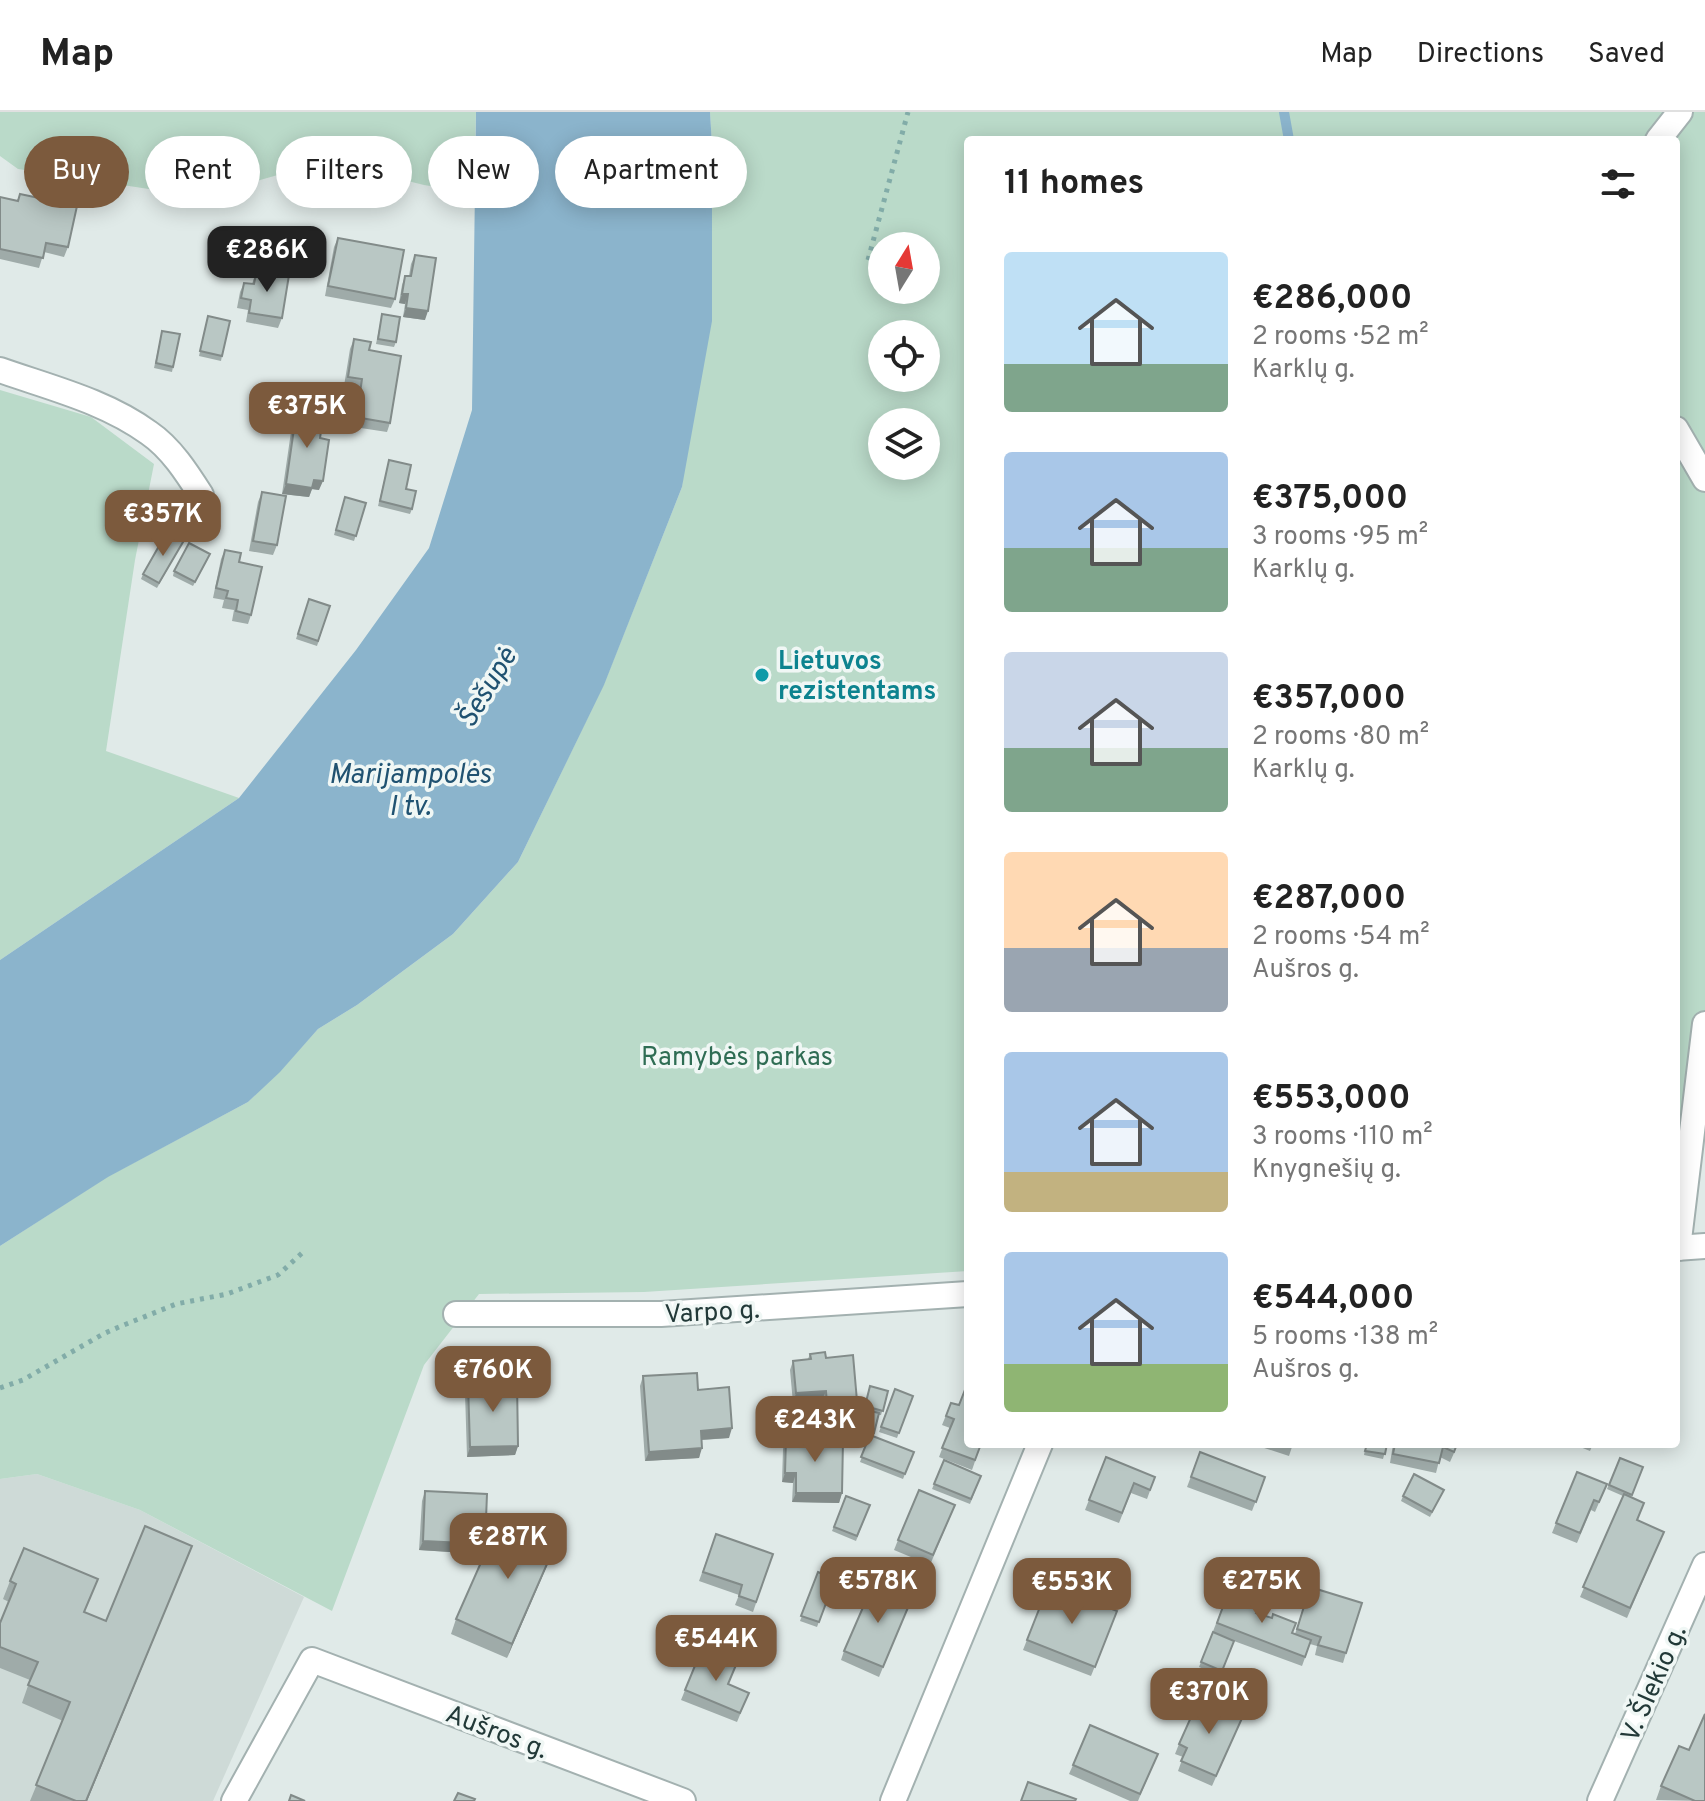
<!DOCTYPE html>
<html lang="en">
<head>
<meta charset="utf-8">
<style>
  :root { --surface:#fff; --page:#f2f2f2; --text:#222; --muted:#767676; --line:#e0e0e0; --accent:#7c5a3d }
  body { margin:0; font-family:Overpass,sans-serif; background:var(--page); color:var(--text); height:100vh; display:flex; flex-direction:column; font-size:30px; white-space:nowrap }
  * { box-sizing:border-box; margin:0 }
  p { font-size:26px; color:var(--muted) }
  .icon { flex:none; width:44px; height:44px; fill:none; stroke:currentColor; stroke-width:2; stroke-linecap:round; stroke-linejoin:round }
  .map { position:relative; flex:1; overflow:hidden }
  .side { position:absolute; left:964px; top:24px; width:716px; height:1312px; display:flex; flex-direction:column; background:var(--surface); border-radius:8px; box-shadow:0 4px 20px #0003 }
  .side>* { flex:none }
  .top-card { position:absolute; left:24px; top:24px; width:760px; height:72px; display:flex; gap:16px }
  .needle { width:52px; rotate:11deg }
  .tools { position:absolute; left:868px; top:120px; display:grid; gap:16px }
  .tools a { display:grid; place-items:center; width:72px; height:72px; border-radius:50%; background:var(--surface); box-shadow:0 4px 20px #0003; font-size:40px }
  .price { position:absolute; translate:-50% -68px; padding:0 18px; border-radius:16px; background:var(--accent); color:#fff; font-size:26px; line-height:52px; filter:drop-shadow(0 2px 4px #0008) }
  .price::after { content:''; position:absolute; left:50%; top:48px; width:24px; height:18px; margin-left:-12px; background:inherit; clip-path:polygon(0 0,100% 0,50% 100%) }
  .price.active { background:#222; color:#fff }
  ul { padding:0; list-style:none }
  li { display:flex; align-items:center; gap:24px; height:200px; padding:0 40px }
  li span { display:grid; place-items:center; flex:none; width:224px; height:160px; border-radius:8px; color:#555 }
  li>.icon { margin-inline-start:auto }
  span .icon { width:96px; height:96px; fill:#fffc; stroke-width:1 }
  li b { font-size:34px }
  h2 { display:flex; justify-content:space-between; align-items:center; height:96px; padding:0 40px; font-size:34px }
  .pill { padding:0 28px; border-radius:36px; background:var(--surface); box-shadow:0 4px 20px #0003; font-size:28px; line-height:72px }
  .pill.active { background:var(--accent); color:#fff }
  header { display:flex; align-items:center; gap:48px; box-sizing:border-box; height:112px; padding:0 40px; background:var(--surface); border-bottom:2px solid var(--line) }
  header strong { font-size:38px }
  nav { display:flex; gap:44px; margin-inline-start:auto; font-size:28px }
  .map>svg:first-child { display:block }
  .built { fill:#cedad7 }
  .green { fill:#badac9; fill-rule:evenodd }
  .water { fill:#8bb4cc }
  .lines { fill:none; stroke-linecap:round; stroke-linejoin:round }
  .stream { stroke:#8bb4cc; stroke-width:10 }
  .minor-casing { stroke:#a3b1b0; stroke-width:28 }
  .path { stroke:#82aca8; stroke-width:5; stroke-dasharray:4 6; stroke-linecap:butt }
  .minor { stroke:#fff; stroke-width:24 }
  .wall { fill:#9faba9 }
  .shaded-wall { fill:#828b89 }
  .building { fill:#b9c7c4; stroke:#828b89; stroke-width:2 }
  .culture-dot { fill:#0f9aa8; stroke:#f0f7f5; stroke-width:3 }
  .labels { text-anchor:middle; stroke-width:7; stroke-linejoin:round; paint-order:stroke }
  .culture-label { font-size:26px; font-weight:bold; fill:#0d838f; stroke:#f0f7f5; text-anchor:start }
  .park-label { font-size:26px; fill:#2f6d54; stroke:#f0f7f5 }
  .street-label { font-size:26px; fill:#223938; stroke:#f0f7f5 }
  .water-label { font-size:28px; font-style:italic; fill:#205271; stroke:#f0f7f5 }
</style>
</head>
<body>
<header>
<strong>Map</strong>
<nav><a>Map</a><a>Directions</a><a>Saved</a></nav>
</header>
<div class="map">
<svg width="1705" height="1689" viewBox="0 0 1705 1689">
  <rect width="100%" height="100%" fill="#e0eae8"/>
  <polygon class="built" points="37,1362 140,1398 304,1485 213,1689 0,1689 0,1367"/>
  <g class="green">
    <polygon points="0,0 476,0 474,81 424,73 327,49 201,85 18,57 0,44"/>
    <path d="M710,0h995v953l-29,117v-1042h-708v1131l-324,21 -165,2 -55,71 -92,246 -192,-101 -103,-36 -37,5v-233l107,-69 141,-75 32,-31 38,-42 39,-24 96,-71 65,-72 86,-178 78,-197 30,-342zM882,134h44v44h-44zM882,222h44v44h-44zM882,310h44v44h-44z"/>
    <polygon points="0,278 91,305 154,352 135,448 106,639 239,686 0,848"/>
  </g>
  <polygon class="water" points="476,0 710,0 712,33 712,209 682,375 604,573 518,750 453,822 357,893 318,917 280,960 248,990 108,1065 0,1134 0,848 239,686 356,538 429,436 472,298"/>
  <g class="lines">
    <polyline class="stream" points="1284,0 1289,28"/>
    <defs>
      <g id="minor">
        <polyline points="1658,28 1680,0"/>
        <path d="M0,258c51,18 105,31 149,63 22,15 38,40 52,62"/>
        <polyline points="1676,317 1705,367"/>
        <polyline points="1676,1136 1705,1134"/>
        <polyline points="1678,1136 1705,912"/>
        <polyline points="456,1202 661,1202 968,1182"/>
        <polyline points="234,1689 312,1548 683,1689"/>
        <polyline points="893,1689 1040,1332"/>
        <polyline points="1600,1689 1705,1453"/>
      </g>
    </defs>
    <use href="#minor" class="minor-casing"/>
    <g class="path">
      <polyline points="868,148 908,0"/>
      <polyline points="0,1276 23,1268 103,1222 119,1215 176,1192 227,1182 278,1163 302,1141"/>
    </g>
    <use href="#minor" class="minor"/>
  </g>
  <g class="wall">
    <polygon points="20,82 68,135 64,145 44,140 39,156 0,147 0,85 17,89"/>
    <polygon points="338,126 395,187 391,196 325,184 334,135"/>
    <polygon points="415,143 425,208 403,205 405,192 399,191 402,173 405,164 409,164 411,152"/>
    <polygon points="257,157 282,206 278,216 246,210 248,198 237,196 240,180 244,171 252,172"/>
    <polygon points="382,202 396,230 394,235 376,232"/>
    <polygon points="208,204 222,244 221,249 199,244"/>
    <polygon points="162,219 173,255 172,260 154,256"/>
    <polygon points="354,227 369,238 390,311 387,320 328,311 332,287 336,277 358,281 359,277 344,274 350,237"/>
    <polygon points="297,296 320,326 319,378 312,377 309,385 282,382 293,306"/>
    <polygon points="389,348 406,377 412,397 410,402 378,394"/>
    <polygon points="262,380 277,433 273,443 249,439 258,390"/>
    <polygon points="345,385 366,391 354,429 334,423"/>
    <polygon points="183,430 157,476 141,467 143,462"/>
    <polygon points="225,438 239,450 251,503 248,512 232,509 234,498 222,496 224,488 213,486 221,447"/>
    <polygon points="208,447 193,474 173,464 174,459"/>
    <polygon points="309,487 330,494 317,534 296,527"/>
    <polygon points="810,1242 826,1246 854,1299 823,1302 822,1288 793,1291 790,1258 793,1249 808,1247"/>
    <polygon points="643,1264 698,1278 729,1326 702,1328 699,1346 645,1349 640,1274"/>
    <polygon points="468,1271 518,1334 515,1343 467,1345 465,1280"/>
    <polygon points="870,1274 888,1279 881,1303 878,1303 873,1324 914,1340 903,1367 860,1350 869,1326 855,1323 860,1302 862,1297 863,1298"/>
    <polygon points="895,1277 913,1284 897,1326 879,1320"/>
    <polygon points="951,1291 968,1332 991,1332 990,1336 981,1332 972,1358 939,1345 950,1316 942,1313"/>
    <polygon points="799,1322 821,1328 842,1381 839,1391 792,1390 793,1371 782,1370 783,1337 786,1327 797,1327"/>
    <polygon points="1259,1332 1293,1332 1289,1344 1258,1334"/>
    <polygon points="1366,1332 1387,1332 1383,1347 1364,1343"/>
    <polygon points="1393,1332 1458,1332 1450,1350 1440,1345 1436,1361 1390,1351"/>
    <polygon points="1573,1332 1593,1332 1590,1339"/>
    <polygon points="1200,1340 1265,1365 1252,1399 1187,1375"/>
    <polygon points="1106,1345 1155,1365 1147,1387 1131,1381 1119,1411 1085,1398"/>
    <polygon points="1620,1346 1643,1355 1631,1385 1637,1408 1664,1420 1627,1506 1580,1485 1623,1384 1607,1377"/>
    <polygon points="944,1348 981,1364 970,1392 932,1377"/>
    <polygon points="1607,1372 1595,1400 1591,1398 1577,1431 1552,1421 1556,1411"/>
    <polygon points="1444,1378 1430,1405 1401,1389 1403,1384"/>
    <polygon points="425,1379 481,1442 419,1438 422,1389"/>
    <polygon points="846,1384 870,1393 856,1429 832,1419"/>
    <polygon points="951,1403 930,1453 894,1438 898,1428"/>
    <polygon points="716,1422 773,1442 753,1500 735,1493 739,1483 699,1469"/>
    <polygon points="529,1426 555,1435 507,1546 451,1522 456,1507"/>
    <polygon points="192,1434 87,1689 30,1689 63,1609 22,1591 30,1568 0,1556 0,1511 9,1490 3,1487 10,1469 106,1509"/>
    <polygon points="818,1460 835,1467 817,1515 800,1509"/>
    <polygon points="1049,1472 1117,1499 1091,1564 1023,1538"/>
    <polygon points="1310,1475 1346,1541 1343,1551 1315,1543 1317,1534 1310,1532 1302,1554 1234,1529 1220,1564 1199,1555 1228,1481 1256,1501 1295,1522"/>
    <polygon points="912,1486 879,1565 841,1548 844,1539"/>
    <polygon points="720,1518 737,1523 729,1546 712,1541"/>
    <polygon points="701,1539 728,1572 749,1581 737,1610 681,1588"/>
    <polygon points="1239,1613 1212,1674 1178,1659 1183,1645 1175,1642 1179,1632"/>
    <polygon points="1689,1638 1705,1689 1656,1688 1661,1674"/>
    <polygon points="1158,1642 1138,1689 1130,1689 1069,1662 1073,1653"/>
  </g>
  <g class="shaded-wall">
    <polygon points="402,182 408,182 405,192 399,191"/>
    <polygon points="406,196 428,199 425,208 403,205"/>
    <polygon points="314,368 323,369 319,378 312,377 309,385 282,382 286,372"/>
    <polygon points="826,1279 822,1288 793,1291 796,1281"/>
    <polygon points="857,1289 854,1299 823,1302 827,1292"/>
    <polygon points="732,1316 729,1326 698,1328 701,1319"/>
    <polygon points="518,1334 515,1343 467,1345 470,1335"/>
    <polygon points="702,1336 699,1346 645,1349 649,1340"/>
    <polygon points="785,1361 796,1361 793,1371 782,1370"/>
    <polygon points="796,1381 842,1381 839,1391 792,1390"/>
    <polygon points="561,1420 555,1435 507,1546 512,1532"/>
    <polygon points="423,1429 485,1432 481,1442 419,1438"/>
    <polygon points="192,1434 87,1689 86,1689"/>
  </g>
  <g class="building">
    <polygon points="20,82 77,94 68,135 46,131 43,146 0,137 0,85 18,89"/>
    <polygon points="338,126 404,138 395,187 328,174"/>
    <polygon points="415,143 436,146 428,199 406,196 408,182 402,182 405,164 411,164"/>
    <polygon points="257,157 289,163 282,206 249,201 251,188 241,186 244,171 254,172"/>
    <polygon points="382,202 400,205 396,230 378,227"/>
    <polygon points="208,204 230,209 222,244 200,239"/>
    <polygon points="162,219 180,222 173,255 156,251"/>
    <polygon points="354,227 371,230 369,238 401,244 390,311 332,301 336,277 360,281 362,267 348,265"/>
    <polygon points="297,296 324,300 320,326 329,328 323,369 314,368 312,376 286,372"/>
    <polygon points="389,348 411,353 406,377 416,379 412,397 380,389"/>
    <polygon points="262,380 286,384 277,433 253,429"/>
    <polygon points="345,385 366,391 356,424 336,418"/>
    <polygon points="167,420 183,430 159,471 143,462"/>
    <polygon points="189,431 210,442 195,470 174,459"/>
    <polygon points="225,438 241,441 239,450 262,455 251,503 236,499 238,488 226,486 228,479 216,476"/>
    <polygon points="309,487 330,494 318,529 298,522"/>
    <polygon points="825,1240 826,1246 853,1243 857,1289 827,1292 826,1279 796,1281 793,1249 811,1247 810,1242"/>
    <polygon points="697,1261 698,1278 729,1275 732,1316 701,1319 702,1336 649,1340 643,1264"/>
    <polygon points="517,1270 518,1334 470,1335 468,1271"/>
    <polygon points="968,1270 968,1332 981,1332 975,1348 942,1336 954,1307 946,1304 951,1291 959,1293"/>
    <polygon points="870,1274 888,1279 883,1299 865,1294"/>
    <polygon points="895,1277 913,1284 899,1321 881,1315"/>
    <polygon points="862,1297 879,1301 874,1321 857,1318"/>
    <polygon points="799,1322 821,1322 821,1328 843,1328 842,1381 796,1381 796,1361 785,1361 786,1327 798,1327"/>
    <polygon points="870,1323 914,1340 905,1362 861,1345"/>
    <polygon points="1367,1332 1387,1332 1385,1342 1365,1339"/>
    <polygon points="1395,1332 1457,1332 1454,1340 1443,1335 1439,1351 1393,1342"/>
    <polygon points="1200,1340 1265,1365 1256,1390 1191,1365"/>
    <polygon points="1106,1345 1155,1365 1150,1378 1134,1371 1122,1401 1089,1388"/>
    <polygon points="1620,1346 1643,1355 1632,1383 1609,1373"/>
    <polygon points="944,1348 981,1364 971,1387 934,1372"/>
    <polygon points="1577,1360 1607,1372 1599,1390 1594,1388 1580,1421 1556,1411"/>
    <polygon points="1414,1362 1444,1378 1432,1400 1403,1384"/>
    <polygon points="919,1378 955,1393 933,1443 898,1428"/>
    <polygon points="425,1379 487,1382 485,1432 423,1429"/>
    <polygon points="1624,1382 1644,1391 1637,1408 1664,1420 1630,1496 1583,1475"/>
    <polygon points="846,1384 870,1393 857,1424 834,1415"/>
    <polygon points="536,1410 561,1420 512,1532 456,1507 498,1412 529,1426"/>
    <polygon points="145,1414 192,1434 86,1689 76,1689 36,1673 70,1590 28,1573 38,1550 0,1535 0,1511 16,1472 10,1469 24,1436 98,1467 84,1500 106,1509"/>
    <polygon points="716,1422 773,1442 756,1490 739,1484 742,1473 703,1460"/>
    <polygon points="818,1460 835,1467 819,1510 801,1504"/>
    <polygon points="874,1470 912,1486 883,1555 844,1539"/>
    <polygon points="1049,1472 1117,1499 1095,1555 1027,1528"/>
    <polygon points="1310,1475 1362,1491 1346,1541 1318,1533 1321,1525 1297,1517"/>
    <polygon points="1228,1481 1259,1492 1256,1501 1272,1506 1273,1502 1296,1511 1292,1521 1311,1528 1305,1545 1217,1511"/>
    <polygon points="720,1518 737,1523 731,1541 714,1536"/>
    <polygon points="1213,1520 1234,1529 1222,1559 1201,1550"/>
    <polygon points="701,1539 736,1553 728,1572 749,1581 740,1601 685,1578"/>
    <polygon points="1200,1585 1243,1604 1216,1664 1181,1649 1187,1636 1179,1632"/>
    <polygon points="1705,1602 1705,1689 1695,1689 1661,1674 1679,1634 1689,1638"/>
    <polygon points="1090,1613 1158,1642 1140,1682 1073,1653"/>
    <polygon points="1028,1670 1076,1687 1075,1689 1021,1689"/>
    <polygon points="458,1681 475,1687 474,1689 454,1689"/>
    <polygon points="291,1683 305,1689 289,1689"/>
  </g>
  <circle class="culture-dot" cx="762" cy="563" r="8"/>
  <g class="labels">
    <g class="culture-label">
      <text x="778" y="557">Lietuvos<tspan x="778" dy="30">rezistentams</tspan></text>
    </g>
    <g class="park-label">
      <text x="737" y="953">Ramybės parkas</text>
    </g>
    <g class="street-label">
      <text transform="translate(712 1199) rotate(-3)" y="9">Varpo g.</text>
      <text transform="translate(1653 1571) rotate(-66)" y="9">V. Šlekio g.</text>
      <text transform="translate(497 1619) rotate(21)" y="9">Aušros g.</text>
    </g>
    <g class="water-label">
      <text transform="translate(486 575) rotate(-59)" y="10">Šešupė</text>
      <text x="410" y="671">Marijampolės<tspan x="410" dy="32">I tv.</tspan></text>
    </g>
  </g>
</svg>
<div class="tools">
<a><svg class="needle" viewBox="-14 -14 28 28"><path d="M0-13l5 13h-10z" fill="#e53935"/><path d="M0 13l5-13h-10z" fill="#767676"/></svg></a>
<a><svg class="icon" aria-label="locate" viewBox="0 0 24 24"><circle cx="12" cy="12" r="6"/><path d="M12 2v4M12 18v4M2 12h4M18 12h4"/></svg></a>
<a><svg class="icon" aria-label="layers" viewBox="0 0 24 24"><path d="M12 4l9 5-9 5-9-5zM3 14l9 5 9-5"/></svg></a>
</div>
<b class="price active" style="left:267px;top:182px">€286K</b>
<b class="price" style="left:307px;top:338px">€375K</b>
<b class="price" style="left:163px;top:446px">€357K</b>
<b class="price" style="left:493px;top:1302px">€760K</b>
<b class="price" style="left:815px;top:1352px">€243K</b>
<b class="price" style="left:508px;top:1469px">€287K</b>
<b class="price" style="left:878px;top:1513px">€578K</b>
<b class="price" style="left:1262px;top:1513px">€275K</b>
<b class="price" style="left:1072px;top:1514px">€553K</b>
<b class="price" style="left:716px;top:1571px">€544K</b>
<b class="price" style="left:1209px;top:1624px">€370K</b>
<div class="top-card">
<a class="pill active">Buy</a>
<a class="pill">Rent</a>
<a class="pill">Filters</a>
<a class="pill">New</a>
<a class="pill">Apartment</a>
</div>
<section class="side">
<h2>11 homes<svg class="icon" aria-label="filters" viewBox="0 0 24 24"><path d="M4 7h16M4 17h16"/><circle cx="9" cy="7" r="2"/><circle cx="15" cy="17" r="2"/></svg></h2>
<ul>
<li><span style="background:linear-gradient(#bfe0f5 70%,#7fa58c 0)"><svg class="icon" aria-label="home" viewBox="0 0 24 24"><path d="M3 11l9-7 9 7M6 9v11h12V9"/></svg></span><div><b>€286,000</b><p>2 rooms · 52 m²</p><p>Karklų g.</p></div></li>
<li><span style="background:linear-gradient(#a9c7e8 60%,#7fa58c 0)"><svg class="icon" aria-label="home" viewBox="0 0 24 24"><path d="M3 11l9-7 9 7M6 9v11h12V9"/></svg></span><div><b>€375,000</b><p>3 rooms · 95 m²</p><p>Karklų g.</p></div></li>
<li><span style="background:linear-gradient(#c9d6e8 60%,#7fa58c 0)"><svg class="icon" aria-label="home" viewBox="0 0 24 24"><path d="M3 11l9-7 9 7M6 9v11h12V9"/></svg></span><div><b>€357,000</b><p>2 rooms · 80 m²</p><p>Karklų g.</p></div></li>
<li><span style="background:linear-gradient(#ffd9b3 60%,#9aa5b1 0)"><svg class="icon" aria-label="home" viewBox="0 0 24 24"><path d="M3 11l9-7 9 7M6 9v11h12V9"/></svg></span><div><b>€287,000</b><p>2 rooms · 54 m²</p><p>Aušros g.</p></div></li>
<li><span style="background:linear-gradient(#a9c7e8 75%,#c2b280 0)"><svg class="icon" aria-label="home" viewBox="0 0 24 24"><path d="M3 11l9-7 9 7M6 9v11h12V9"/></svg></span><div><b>€553,000</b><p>3 rooms · 110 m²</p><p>Knygnešių g.</p></div></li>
<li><span style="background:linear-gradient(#a9c7e8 70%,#8fb573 0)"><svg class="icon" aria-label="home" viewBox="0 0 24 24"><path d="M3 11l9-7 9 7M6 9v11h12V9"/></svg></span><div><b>€544,000</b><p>5 rooms · 138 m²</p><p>Aušros g.</p></div></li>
</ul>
</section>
</div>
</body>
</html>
